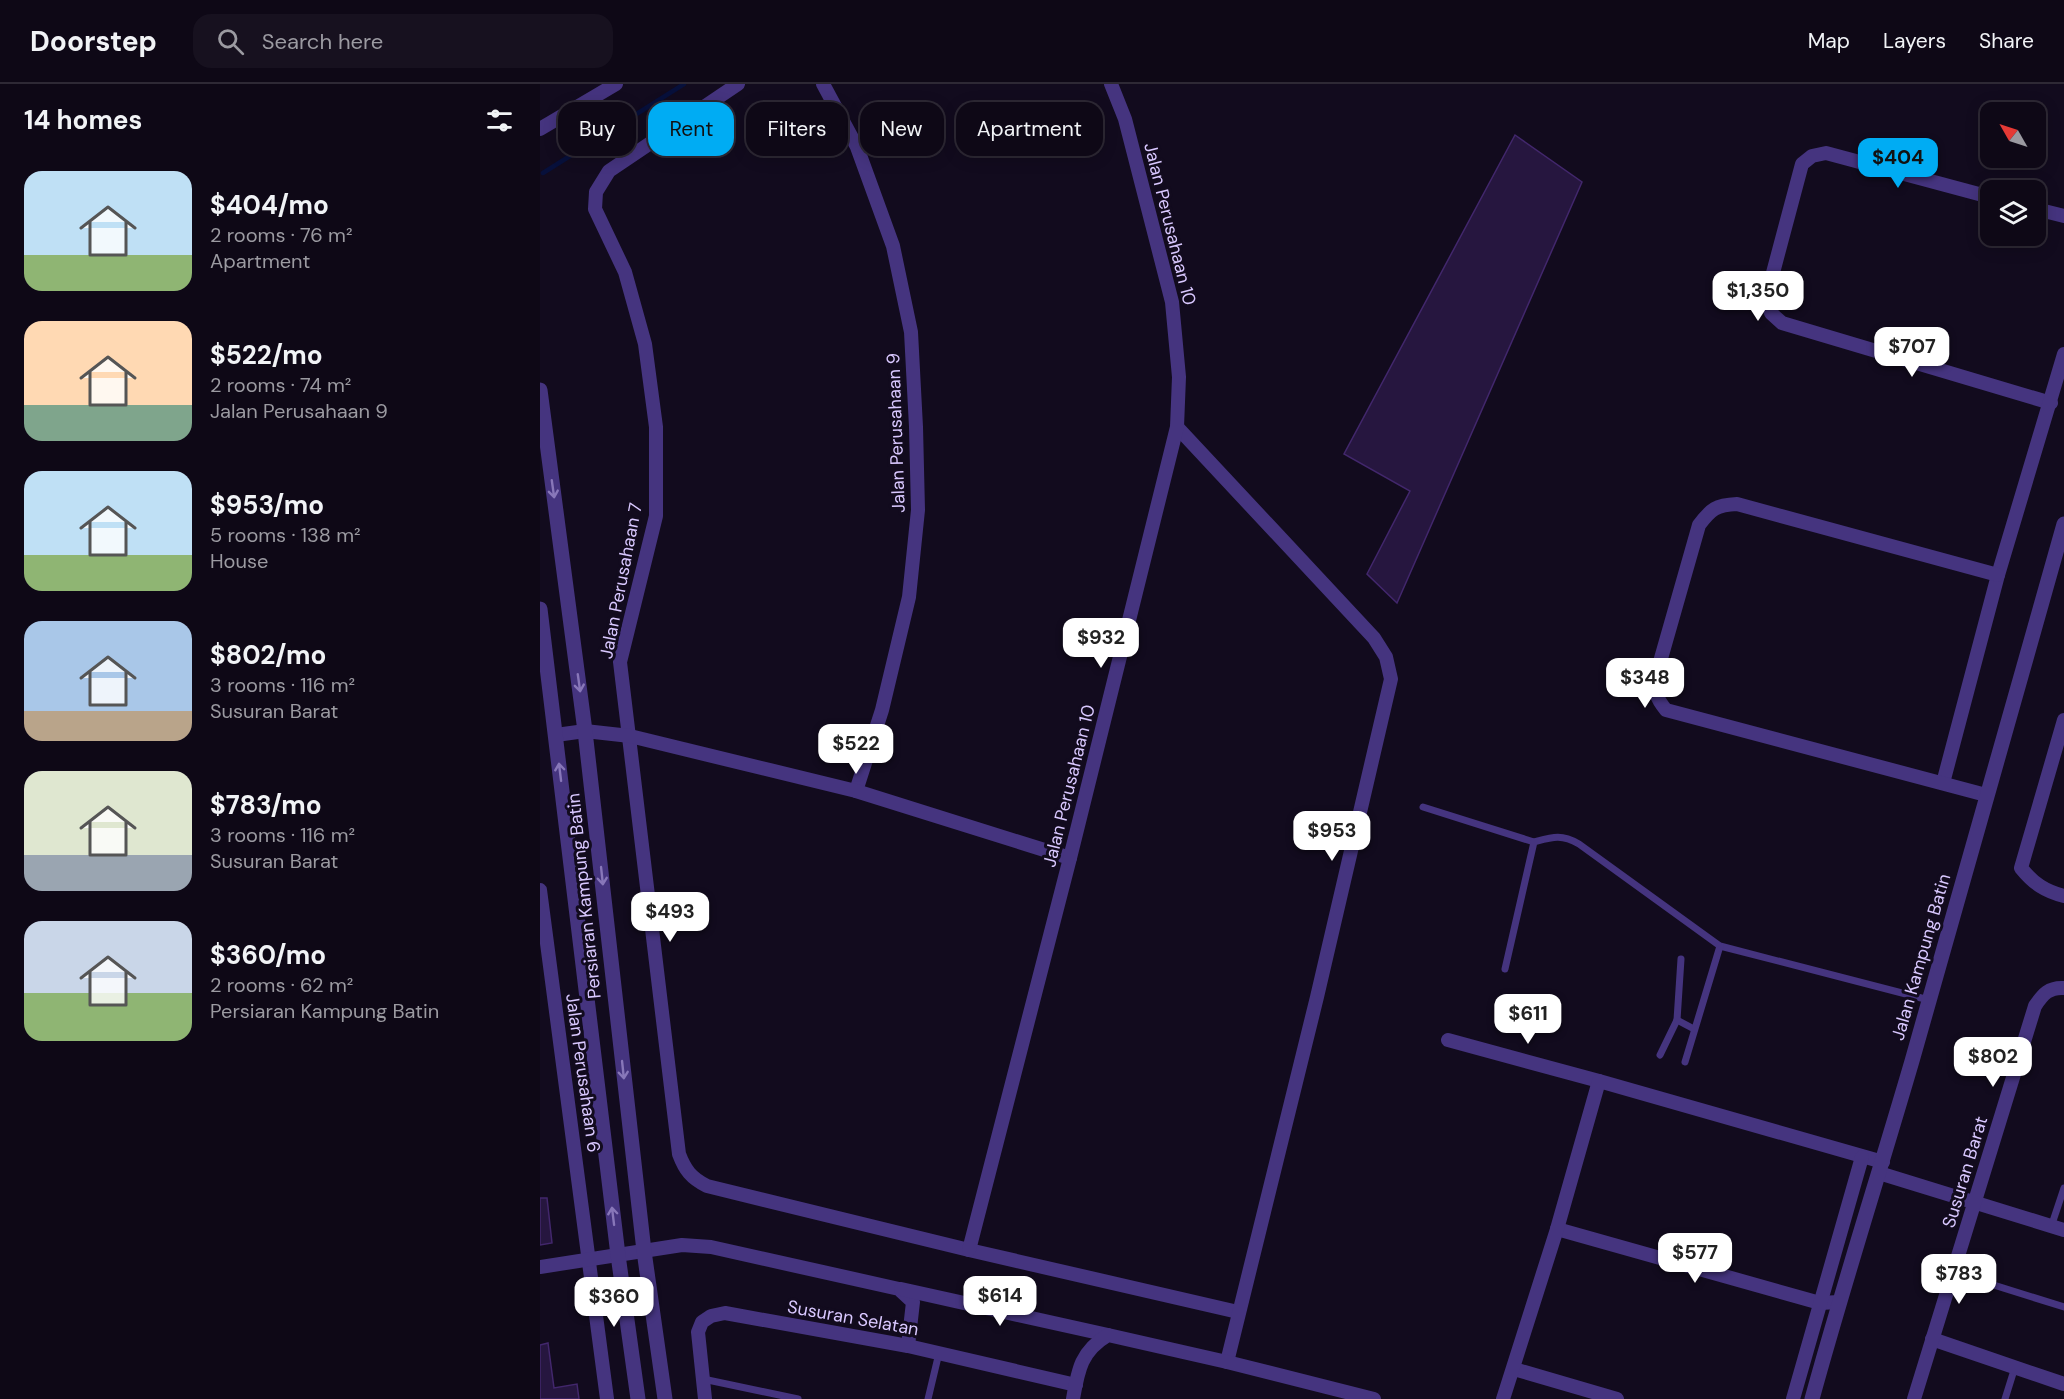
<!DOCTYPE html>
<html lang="en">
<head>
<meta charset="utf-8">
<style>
  :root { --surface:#0e0816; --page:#17111f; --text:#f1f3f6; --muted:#9b9aa1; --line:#2e2935; --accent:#00acf3 }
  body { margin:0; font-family:"DM Sans",sans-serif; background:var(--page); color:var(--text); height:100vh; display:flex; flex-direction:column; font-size:22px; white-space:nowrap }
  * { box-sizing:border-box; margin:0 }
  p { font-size:20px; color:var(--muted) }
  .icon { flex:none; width:33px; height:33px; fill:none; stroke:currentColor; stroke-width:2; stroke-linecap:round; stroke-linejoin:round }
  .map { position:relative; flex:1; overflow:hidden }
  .side { display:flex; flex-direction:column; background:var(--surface); width:540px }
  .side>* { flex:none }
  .hud { position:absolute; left:18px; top:18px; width:570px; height:54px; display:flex; gap:12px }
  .needle { width:39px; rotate:309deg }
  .controls { position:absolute; left:1440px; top:18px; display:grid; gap:12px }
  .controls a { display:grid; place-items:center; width:66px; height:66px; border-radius:12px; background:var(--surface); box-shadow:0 3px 15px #0003,0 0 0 2px var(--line); font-size:30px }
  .price { position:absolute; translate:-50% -51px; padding:0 14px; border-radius:12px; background:#fff; color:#222; font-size:20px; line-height:39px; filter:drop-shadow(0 2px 3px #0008) }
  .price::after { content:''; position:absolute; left:50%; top:36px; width:18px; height:14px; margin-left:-9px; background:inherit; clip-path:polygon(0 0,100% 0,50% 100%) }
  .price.on { background:var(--accent); color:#111 }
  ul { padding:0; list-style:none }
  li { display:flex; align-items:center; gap:18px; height:150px; padding:0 24px }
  li span { display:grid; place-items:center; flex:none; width:168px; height:120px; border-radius:18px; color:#555 }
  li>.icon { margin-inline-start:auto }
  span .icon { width:72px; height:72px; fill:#fffc; stroke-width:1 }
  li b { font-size:26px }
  h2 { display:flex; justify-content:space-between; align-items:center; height:72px; padding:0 24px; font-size:26px }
  .pill { padding:0 21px; border-radius:18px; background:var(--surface); box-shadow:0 3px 15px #0003,0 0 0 2px var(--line); font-size:21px; line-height:54px }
  .pill.on { background:var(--accent); color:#111 }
  header { display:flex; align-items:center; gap:36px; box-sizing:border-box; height:84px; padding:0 30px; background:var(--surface); border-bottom:2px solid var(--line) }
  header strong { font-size:28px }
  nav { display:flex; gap:33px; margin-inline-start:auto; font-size:21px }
  .search { width:420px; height:54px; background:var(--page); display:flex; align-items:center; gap:15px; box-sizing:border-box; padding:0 21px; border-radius:18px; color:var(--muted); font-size:22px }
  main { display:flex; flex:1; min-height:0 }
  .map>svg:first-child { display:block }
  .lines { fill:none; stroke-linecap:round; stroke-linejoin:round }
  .stream { stroke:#07103b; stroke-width:4.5 }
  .building { fill:#26163f; stroke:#42276c; stroke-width:1.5 }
  .service { stroke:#45347f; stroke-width:7 }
  .minor { stroke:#45347f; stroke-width:14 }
  .tertiary { stroke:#45347f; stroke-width:15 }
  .oneway { stroke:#8877b9 }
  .labels { text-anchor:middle; stroke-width:6; stroke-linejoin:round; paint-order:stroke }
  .street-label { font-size:18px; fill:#d9c8ff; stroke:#120b1e }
</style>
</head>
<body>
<header>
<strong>Doorstep</strong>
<div class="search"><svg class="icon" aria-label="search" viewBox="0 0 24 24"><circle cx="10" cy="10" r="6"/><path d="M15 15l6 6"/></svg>Search here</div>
<nav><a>Map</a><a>Layers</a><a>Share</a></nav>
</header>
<main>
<section class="side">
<h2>14 homes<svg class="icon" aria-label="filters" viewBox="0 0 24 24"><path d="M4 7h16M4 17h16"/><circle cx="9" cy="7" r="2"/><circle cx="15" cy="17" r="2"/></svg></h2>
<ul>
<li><span style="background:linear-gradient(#bfe0f5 70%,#8fb573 0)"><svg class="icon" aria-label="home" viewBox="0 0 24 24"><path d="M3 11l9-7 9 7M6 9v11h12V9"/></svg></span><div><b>$404/mo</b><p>2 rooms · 76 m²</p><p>Apartment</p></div></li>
<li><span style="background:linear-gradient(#ffd9b3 70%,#7fa58c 0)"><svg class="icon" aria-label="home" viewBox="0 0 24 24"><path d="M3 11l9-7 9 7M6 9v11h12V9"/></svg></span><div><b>$522/mo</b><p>2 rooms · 74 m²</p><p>Jalan Perusahaan 9</p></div></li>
<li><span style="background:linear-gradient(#bfe0f5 70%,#8fb573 0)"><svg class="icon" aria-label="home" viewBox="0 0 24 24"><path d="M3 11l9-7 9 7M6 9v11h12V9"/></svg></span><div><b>$953/mo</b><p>5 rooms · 138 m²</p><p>House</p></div></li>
<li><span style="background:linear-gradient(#a9c7e8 75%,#b9a48a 0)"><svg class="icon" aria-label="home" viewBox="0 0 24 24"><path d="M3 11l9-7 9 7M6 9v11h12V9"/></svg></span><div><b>$802/mo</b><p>3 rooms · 116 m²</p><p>Susuran Barat</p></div></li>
<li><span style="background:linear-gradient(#dfe7d0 70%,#9aa5b1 0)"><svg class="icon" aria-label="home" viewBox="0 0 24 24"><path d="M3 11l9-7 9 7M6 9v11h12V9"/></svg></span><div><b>$783/mo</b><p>3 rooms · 116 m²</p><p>Susuran Barat</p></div></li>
<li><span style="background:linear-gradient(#c9d6e8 60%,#8fb573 0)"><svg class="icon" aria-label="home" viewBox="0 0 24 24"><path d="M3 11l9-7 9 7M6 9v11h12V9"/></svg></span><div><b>$360/mo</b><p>2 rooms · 62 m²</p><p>Persiaran Kampung Batin</p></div></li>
</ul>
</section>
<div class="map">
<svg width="1524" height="1315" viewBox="0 0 1524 1315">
  <rect width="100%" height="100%" fill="#120b1e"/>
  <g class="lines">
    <polyline class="stream" points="3,89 144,0"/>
  </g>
  <g class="building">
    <polygon points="975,51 1042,98 857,519 827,490 870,407 804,370"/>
    <polygon points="0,1114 7,1114 12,1159 0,1161"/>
    <polygon points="8,1259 14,1304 37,1300 39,1315 0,1315 0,1261"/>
  </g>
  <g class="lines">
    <g class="service">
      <polyline points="883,723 994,758"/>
      <path d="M965,885l29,-127c19,-5 27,-8 45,2l141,102 209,54"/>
      <polyline points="1137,936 1154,945"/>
      <polyline points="1120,971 1137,936 1141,875"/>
      <polyline points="1145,978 1180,862"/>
      <polyline points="1511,1143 1524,1104"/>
      <polyline points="1412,1188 1524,1223"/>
      <polyline points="163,1295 258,1315"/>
      <polyline points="388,1315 399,1269"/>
      <polyline points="1465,1315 1475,1283"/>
    </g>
    <g class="minor">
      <path d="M198,0l-129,87 -13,21 -1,17 30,63 20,72 11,83v89l-36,146 59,492c6,16 12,24 28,32l262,64 269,62"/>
      <polyline points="283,0 317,63 353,162 371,248 376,343 378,426 369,513 342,626 316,707"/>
      <polyline points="0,45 76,0"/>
      <polyline points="1450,113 1286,69 1272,72 1262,80 1226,215 1231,229 1242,239 1511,319"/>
      <polyline points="1496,125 1524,132"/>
      <polyline points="637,343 834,554 846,573 851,595 777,913 687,1278"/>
      <path d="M1524,636l-43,148c13,16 24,23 43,28"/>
      <polyline points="16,651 45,647 90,652 316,707 530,774"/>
      <polyline points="1403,699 1458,491 1524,270"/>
      <path d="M1446,711l-320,-85c-10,-12 -12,-19 -10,-34l43,-151c12,-16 17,-20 38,-21l261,71"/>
      <polyline points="0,806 67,1315"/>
      <polyline points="908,956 1059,997"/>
      <polyline points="1339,1089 1524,1146"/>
      <polyline points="1017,1145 1280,1219 1299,1218"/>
      <polyline points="429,1166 530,774 637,343 639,293 632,218 585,35 571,0"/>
      <polyline points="0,1183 142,1161 171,1163 359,1205 373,1218 368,1262"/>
      <polyline points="361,1205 568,1251"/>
      <polyline points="1392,1255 1524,1300"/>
      <polyline points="974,1285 1077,1315"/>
      <polyline points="165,1315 158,1248 162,1238 171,1232 185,1229 368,1262 536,1301"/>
      <path d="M533,1315c5,-29 8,-48 35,-64l119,27 147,37"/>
      <polyline points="963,1315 1017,1145 1059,997 1343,1078"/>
      <polyline points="1253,1315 1322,1073"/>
      <path d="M1374,1315l121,-393c8,-12 14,-19 29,-18"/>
    </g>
    <g class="tertiary">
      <polyline points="0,306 45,647 104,1167 125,1315"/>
      <polyline points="0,525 78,1171 98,1315"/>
      <path d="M1272,1315c31,-113 67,-225 100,-338 52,-178 101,-358 152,-537"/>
    </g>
  </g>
  <defs><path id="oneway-shaft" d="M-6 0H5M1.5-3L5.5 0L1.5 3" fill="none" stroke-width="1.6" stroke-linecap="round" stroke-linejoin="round" transform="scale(1.5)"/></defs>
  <g class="oneway">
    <use href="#oneway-shaft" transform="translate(13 405) rotate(82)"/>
    <use href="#oneway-shaft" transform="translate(39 599) rotate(82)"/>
    <use href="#oneway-shaft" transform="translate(20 688) rotate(-97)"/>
    <use href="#oneway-shaft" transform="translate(62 792) rotate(84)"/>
    <use href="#oneway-shaft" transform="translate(83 986) rotate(84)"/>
    <use href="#oneway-shaft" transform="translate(73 1132) rotate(-97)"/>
  </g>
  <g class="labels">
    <g class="street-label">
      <text transform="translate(630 140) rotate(76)" y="6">Jalan Perusahaan 10</text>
      <text transform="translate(356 349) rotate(-92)" y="6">Jalan Perusahaan 9</text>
      <text transform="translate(81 497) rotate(-79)" y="6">Jalan Perusahaan 7</text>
      <text transform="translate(529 702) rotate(-76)" y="6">Jalan Perusahaan 10</text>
      <text transform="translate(44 812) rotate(-96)" y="6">Persiaran Kampung Batin</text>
      <text transform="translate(1381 873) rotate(-74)" y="6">Jalan Kampung Batin</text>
      <text transform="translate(43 989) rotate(82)" y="6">Jalan Perusahaan 6</text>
      <text transform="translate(1425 1088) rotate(-73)" y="6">Susuran Barat</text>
      <text transform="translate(313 1234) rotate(10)" y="6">Susuran Selatan</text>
    </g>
  </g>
</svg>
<div class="controls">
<a><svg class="needle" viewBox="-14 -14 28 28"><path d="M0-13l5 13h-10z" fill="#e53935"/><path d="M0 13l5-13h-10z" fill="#9b9aa1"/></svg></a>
<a><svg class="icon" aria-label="layers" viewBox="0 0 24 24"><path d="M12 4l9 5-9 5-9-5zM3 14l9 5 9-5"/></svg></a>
</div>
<b class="price on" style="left:1358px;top:105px">$404</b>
<b class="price" style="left:1218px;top:238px">$1,350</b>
<b class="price" style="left:1372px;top:294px">$707</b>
<b class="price" style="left:561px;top:585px">$932</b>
<b class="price" style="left:1105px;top:625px">$348</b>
<b class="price" style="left:316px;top:691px">$522</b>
<b class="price" style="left:792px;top:778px">$953</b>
<b class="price" style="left:130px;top:859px">$493</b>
<b class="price" style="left:988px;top:961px">$611</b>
<b class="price" style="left:1453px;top:1004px">$802</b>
<b class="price" style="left:1155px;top:1200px">$577</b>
<b class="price" style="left:1419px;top:1221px">$783</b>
<b class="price" style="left:460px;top:1243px">$614</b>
<b class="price" style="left:74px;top:1244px">$360</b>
<div class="hud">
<a class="pill">Buy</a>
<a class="pill on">Rent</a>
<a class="pill">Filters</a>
<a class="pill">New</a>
<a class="pill">Apartment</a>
</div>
</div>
</main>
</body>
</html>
